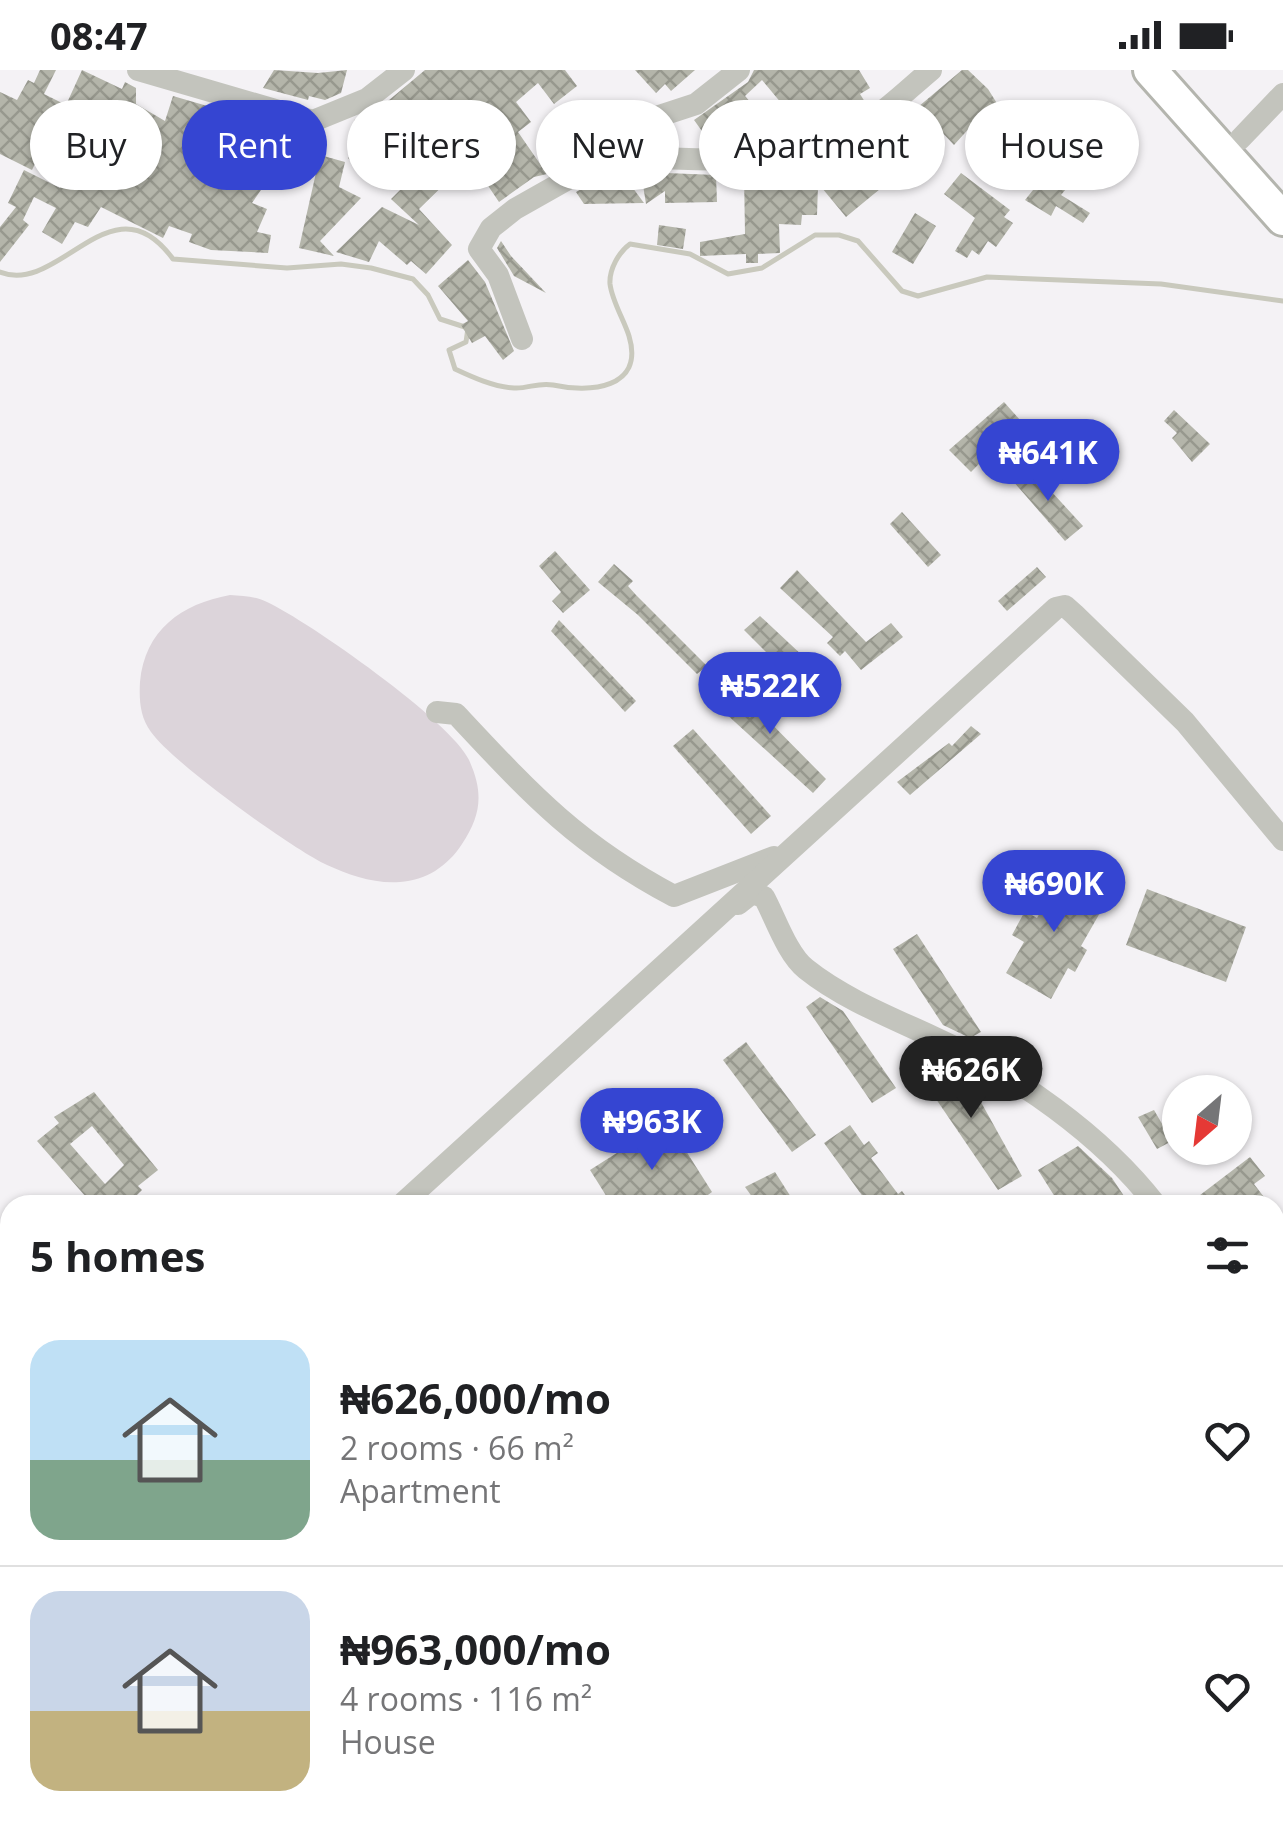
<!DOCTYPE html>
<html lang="en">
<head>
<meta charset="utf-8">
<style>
  :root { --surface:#fff; --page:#f6f6f6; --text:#202124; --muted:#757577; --line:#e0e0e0; --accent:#3545d2 }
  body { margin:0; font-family:"Open Sans",sans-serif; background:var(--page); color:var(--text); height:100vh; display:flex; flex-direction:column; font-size:38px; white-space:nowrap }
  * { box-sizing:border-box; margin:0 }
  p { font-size:32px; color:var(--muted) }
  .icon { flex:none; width:55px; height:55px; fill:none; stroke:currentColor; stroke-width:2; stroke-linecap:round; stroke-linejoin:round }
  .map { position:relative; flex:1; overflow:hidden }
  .panel { position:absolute; left:0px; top:1125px; width:1285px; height:642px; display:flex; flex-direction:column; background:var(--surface); border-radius:30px 30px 0 0; box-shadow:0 2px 8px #0004 }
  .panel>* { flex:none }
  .top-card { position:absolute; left:30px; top:30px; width:1225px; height:90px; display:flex; gap:20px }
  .needle { width:65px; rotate:208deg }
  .controls { position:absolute; left:1162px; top:1005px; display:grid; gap:20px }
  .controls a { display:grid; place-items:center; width:90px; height:90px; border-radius:50%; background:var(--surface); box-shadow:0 2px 8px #0004; font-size:50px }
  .price { position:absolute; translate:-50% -85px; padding:0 22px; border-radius:35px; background:var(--accent); color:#fff; font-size:32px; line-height:65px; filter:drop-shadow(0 2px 5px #0008) }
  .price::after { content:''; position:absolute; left:50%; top:60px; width:30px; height:22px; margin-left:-15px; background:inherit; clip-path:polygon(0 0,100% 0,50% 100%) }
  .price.selected { background:#222; color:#fff }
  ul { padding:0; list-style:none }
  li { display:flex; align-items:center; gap:30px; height:250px; padding:0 30px }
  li+li { border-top:2px solid var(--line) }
  li span { display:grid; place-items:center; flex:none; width:280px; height:200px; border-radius:30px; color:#555 }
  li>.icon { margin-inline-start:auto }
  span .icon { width:120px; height:120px; fill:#fffc; stroke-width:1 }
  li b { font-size:42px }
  h2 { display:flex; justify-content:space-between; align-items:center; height:120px; padding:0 30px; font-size:42px }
  .pill { padding:0 35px; border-radius:45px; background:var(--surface); box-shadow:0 2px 8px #0004; font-size:35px; line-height:90px }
  .pill.selected { background:var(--accent); color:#fff }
  .status { display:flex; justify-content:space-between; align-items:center; height:70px; padding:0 50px; background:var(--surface); direction:ltr }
  .status svg { height:28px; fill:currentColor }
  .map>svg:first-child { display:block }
  .pitch { fill:#dcd4da }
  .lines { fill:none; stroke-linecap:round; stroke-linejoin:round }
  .stream { stroke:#c9c9bd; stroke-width:5 }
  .building { fill:url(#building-cross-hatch); fill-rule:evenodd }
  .highway-casing { stroke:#b4b5ae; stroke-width:38 }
  .minor { stroke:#c3c4bd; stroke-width:22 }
  .highway { stroke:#fff; stroke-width:32 }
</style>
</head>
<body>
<div class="status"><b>08:47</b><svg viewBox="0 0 49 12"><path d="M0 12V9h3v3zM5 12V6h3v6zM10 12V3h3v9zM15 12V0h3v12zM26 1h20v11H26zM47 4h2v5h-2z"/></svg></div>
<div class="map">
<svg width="1283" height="1766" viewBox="0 0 1283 1766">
  <defs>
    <pattern id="building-cross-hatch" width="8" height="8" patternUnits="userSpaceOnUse" patternTransform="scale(2.5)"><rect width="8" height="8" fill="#b4b5aa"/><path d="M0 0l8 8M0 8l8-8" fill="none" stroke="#97988e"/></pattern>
  </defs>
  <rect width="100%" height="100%" fill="#f4f2f5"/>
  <path class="pitch" d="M230,525c13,1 24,1 37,7 41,19 185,120 202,158 15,33 12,55 -7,84 -15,23 -36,36 -62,38 -26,2 -51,-7 -73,-17 -36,-17 -154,-102 -176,-133 -11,-15 -12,-32 -11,-50 5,-52 41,-78 90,-87z"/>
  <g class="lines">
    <path class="stream" d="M0,202c60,24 112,-97 173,-13l114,9 54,-4 30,4 42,11 15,16 12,24 28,9 -2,14 -17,8 6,19c17,8 39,18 59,19 14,1 24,-6 39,-3 36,8 92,4 76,-49 -5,-16 -17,-35 -19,-52 -1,-15 9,-32 20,-40l60,10 38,20 34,-6 53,-33h24l19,6 44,50 16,5 69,-19 174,7 122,17"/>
  </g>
  <g class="building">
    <polygon points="40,0 56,0 44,24 66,35 82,0 122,19 125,12 136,18 136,34 165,51 173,26 221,40 253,61 239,85 270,107 252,133 267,139 257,162 271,165 268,183 211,180 189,172 192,164 169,156 163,168 101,137 88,157 75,152 62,174 42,162 56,138 34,127 23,150 29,155 0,192 0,157 16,137 8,133 24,100 60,118 87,62 57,49 32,100 0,84 0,22 17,30 28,10 34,13"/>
    <polygon points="274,0 318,3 347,0 341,23 325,30 309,26 308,30 263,18"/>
    <path d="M425,0h140l12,16 -23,18 -16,-21 -22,19 15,20 -13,10 29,42 -13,3 -35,25 -29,-43 -51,50 33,36 -26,29 -15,-13 -4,4 -28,-24 -10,21 -33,-10 46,-45 37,18 -28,-26 11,-11 -16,-16 -11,11 -27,-25 10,-10 -6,-5 11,-11 -9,-12 22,-9zM436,43l17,21 -32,30 -21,-21z"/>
    <polygon points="635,0 695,0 671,21 665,14 656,23"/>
    <path d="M754,0h105l11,18 -10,6 5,8 -25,15 -2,-3 -17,17 -8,2 -6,-6 -16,12 -42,5 -13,-16 -24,17 -18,-25 54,-38zM762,10l20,24 -18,14 -19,-22z"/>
    <polygon points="962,0 968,0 988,19 1003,43 976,59 973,54 954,75 918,37"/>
    <polygon points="1100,40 1126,57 1087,107 1080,102 1061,125 1090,143 1083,153 1056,136 1051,146 1025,130 1041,110 1045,115 1070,85 1064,80 1079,62 1083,65"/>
    <polygon points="911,65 930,84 913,100 909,95 846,147 822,118 857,91 850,81 875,66 892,83"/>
    <polygon points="320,85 345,92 339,117 361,128 320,171 334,186 299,178"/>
    <polygon points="611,102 621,102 644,133 584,134 576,122"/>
    <polygon points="641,102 716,105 717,132 665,133 665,121 646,134"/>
    <polygon points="777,102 778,115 818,116 817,145 802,145 801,155 779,154 780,183 758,184 758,193 746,193 746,184 700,186 700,172 745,164 744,104"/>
    <polygon points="961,103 1010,140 1004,147 1013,153 996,177 988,171 979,185 972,180 967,188 955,181 975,148 944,124"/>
    <polygon points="915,143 936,156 913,194 892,182"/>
    <polygon points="659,155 686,159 683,179 657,175"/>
    <polygon points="501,171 511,186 546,223 514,206 497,178"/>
    <polygon points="468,190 485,212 514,281 503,290 485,266 472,273 461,255 468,251 438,216"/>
    <polygon points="1004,332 1021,351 971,402 949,380"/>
    <polygon points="1174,340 1210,374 1192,392 1172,368 1177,363 1164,351"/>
    <polygon points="1028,396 1083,456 1065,471 1013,411"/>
    <polygon points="902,442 941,485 928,497 890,454"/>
    <polygon points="555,481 590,520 563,543 552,531 561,522 539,496"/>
    <polygon points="614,494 633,511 628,516 636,525 707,596 697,604 638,545 598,512"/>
    <polygon points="1037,497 1046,507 1007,541 998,531"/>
    <polygon points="797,500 866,572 891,553 903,567 861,600 845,581 840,586 827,573 833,567 780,518"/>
    <polygon points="760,546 821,603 804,620 744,560"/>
    <polygon points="559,550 636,631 625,642 551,561"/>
    <polygon points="728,610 826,709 813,723 724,642 731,635 717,619"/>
    <polygon points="971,656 981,664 910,725 897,712 949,673 952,676"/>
    <polygon points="693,659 771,746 751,764 673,676"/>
    <polygon points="1043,794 1052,800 1050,803 1105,834 1081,876 1087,880 1075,902 1068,898 1051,929 1006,903 1024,872 1012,865 1025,841 1037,848 1051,823 1032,812"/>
    <polygon points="1147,819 1246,857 1226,912 1126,875"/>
    <polygon points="917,864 981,962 970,968 943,955 893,879"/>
    <polygon points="820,927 843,941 896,1018 872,1033 806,937"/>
    <polygon points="746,972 816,1065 792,1082 723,990"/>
    <polygon points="943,988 955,994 972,1016 1022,1106 998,1120 919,1004"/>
    <path d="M94,1022l64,78 -20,16 4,4 -14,14 -6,-5 -7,6h-22l-56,-64 22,-18 -5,-6zM92,1056l32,39 -19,19 -35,-40z"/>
    <polygon points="1154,1040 1172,1071 1157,1079 1138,1047"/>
    <polygon points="667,1051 712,1122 694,1135 612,1135 590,1100"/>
    <polygon points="850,1055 864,1075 869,1071 878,1083 871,1088 898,1124 902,1121 912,1135 869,1135 824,1073"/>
    <polygon points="1078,1076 1112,1108 1130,1135 1047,1135 1055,1127 1038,1100"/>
    <polygon points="1250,1087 1265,1106 1254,1114 1270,1135 1243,1135 1237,1127 1226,1135 1187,1135"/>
    <polygon points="775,1102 796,1135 758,1135 745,1117"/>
  </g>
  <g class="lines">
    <defs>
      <polyline id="highway" points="1150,0 1283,149"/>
    </defs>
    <use href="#highway" class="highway-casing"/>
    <g class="minor">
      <polyline points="138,0 313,51 367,29 404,0"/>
      <polyline points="1240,69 1283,24"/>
      <path d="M607,87c67,-1 164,13 224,-14 40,-17 68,-46 100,-73"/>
      <polyline points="522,269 498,205 479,179 491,158 515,139 607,87 641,52 696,34 739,0"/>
      <path d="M437,642l19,2c74,79 120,130 218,182l100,-39"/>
      <path d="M738,834l14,-11 12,4c11,20 23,57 42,72 36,29 86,49 127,68 82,37 168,97 223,168"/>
      <polyline points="401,1135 1056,538 1065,536 1074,544 1185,652 1283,770"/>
      <polyline points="0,1554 10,1556"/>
      <polyline points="1275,1655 1283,1657"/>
      <polyline points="512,1758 525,1766"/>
      <polyline points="819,1766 833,1758"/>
    </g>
    <use href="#highway" class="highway"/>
  </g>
</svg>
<div class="controls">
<a><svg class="needle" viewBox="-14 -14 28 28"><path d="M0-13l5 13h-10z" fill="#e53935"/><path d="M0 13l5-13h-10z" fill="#757577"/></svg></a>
</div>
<b class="price" style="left:1048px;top:434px">₦641K</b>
<b class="price" style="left:770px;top:667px">₦522K</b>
<b class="price" style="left:1054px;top:865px">₦690K</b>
<b class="price selected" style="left:971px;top:1051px">₦626K</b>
<b class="price" style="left:652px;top:1103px">₦963K</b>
<div class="top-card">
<a class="pill">Buy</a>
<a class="pill selected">Rent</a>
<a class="pill">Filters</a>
<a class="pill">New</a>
<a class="pill">Apartment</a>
<a class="pill">House</a>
</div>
<section class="panel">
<h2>5 homes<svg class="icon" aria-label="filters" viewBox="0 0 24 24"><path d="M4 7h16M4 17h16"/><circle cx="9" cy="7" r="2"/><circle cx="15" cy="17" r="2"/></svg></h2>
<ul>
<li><span style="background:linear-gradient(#bfe0f5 60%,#7fa58c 0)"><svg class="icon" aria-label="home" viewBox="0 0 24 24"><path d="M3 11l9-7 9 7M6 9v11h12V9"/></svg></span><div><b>₦626,000/mo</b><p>2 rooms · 66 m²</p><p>Apartment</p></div><svg class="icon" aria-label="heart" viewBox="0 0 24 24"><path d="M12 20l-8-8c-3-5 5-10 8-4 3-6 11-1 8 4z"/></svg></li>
<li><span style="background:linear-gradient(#c9d6e8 60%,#c2b280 0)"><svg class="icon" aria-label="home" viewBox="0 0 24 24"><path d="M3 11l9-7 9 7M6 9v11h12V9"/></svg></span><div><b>₦963,000/mo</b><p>4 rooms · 116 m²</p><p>House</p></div><svg class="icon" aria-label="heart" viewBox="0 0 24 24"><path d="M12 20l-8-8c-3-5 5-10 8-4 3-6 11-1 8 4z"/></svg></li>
</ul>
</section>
</div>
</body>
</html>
